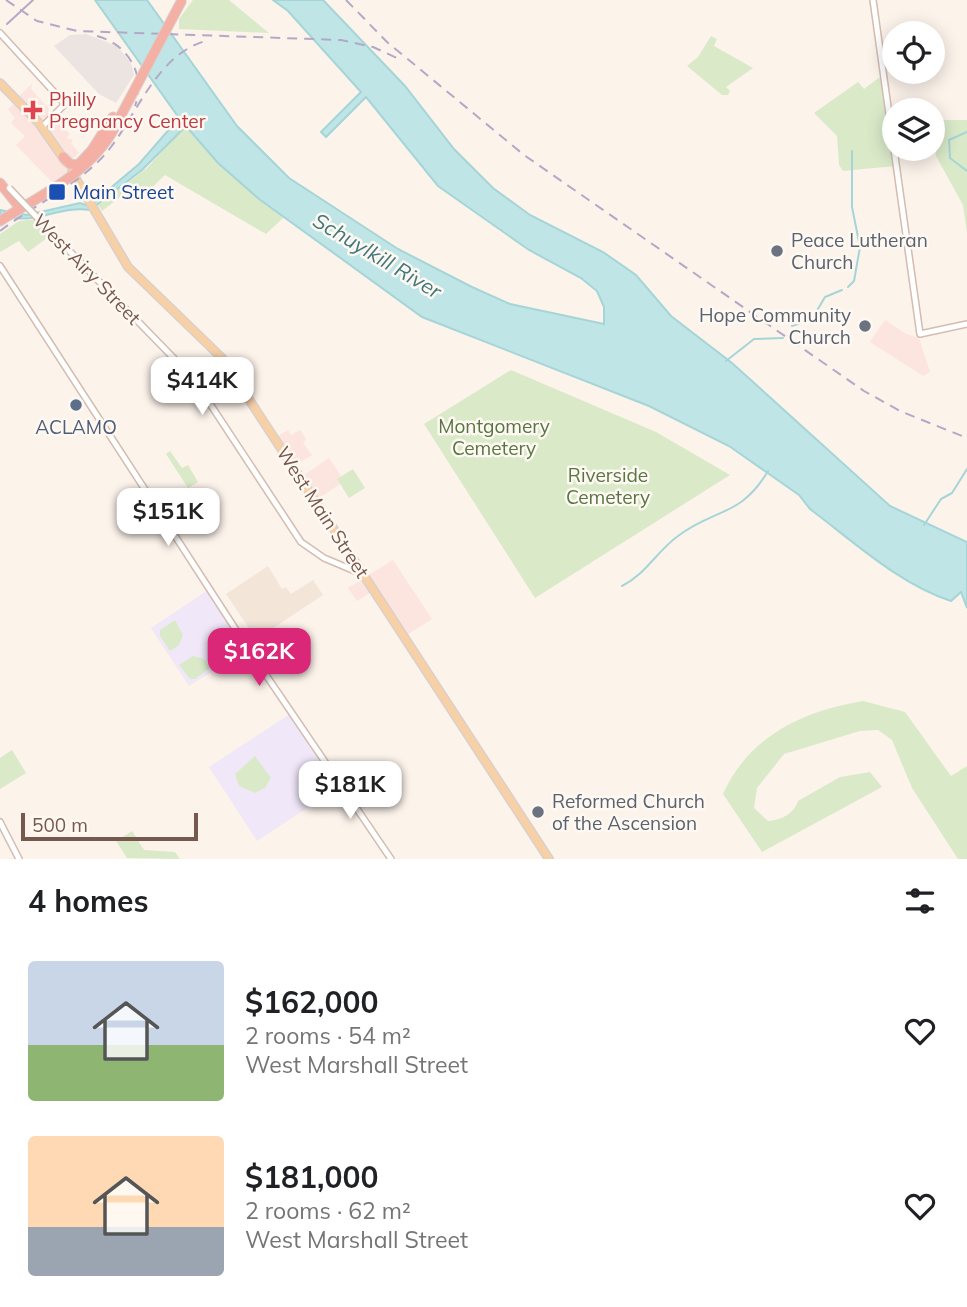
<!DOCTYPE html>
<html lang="en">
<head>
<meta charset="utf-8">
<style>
  :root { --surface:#fff; --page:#f2f2f2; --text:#202124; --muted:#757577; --accent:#db2777 }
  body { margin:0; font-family:Mulish,sans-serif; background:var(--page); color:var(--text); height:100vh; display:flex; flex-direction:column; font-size:26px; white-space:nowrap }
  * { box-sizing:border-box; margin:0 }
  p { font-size:23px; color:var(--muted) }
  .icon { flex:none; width:38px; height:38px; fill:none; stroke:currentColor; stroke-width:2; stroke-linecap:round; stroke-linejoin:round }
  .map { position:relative; height:859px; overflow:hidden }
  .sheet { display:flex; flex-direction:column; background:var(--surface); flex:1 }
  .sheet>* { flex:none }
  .fabs { position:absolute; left:882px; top:21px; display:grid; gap:14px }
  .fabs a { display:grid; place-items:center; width:63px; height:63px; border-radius:50%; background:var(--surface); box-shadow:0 4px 18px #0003; font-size:35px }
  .scale { position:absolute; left:21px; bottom:18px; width:177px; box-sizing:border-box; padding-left:7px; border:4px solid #77584e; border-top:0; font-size:19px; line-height:24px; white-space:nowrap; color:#77584e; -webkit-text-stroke:5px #fef8f2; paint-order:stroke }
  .price { position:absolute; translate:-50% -60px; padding:0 16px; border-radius:14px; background:#fff; color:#222; font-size:23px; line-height:46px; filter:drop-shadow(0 2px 4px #0008) }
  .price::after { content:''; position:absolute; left:50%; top:42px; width:21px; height:16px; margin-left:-10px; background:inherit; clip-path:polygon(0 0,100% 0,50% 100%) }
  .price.selected { background:var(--accent); color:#fff }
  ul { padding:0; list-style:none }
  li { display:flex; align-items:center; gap:21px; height:175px; padding:0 28px }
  li span { display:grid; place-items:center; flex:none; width:196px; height:140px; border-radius:7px; color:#555 }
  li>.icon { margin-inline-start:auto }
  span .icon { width:84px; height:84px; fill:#fffc; stroke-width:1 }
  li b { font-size:30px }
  h2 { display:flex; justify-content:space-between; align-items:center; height:84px; padding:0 28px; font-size:30px }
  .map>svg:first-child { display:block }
  .residential { fill:#f4e5d9 }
  .commercial { fill:#fce4df }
  .industrial { fill:#ece4e0 }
  .education { fill:#f0e7f9 }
  .green { fill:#daeac9 }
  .water { fill:#bfe5e6; stroke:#a6d5d7; stroke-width:2 }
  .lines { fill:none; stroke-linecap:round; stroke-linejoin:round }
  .stream { stroke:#a6d5d7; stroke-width:2 }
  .secondary-casing { stroke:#d4bcb0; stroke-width:8 }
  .primary-casing { stroke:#d9d0cd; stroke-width:10 }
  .highway-casing { stroke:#d9d0cd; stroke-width:11 }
  .secondary { stroke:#fff; stroke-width:5 }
  .primary { stroke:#f8d0a6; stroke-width:7 }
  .highway { stroke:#f4b0a4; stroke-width:9 }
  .tram { stroke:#b5a8c7; stroke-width:2 }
  .rail { stroke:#b5a8c7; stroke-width:2; stroke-dasharray:10 7; stroke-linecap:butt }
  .secondary-bridge-casing { stroke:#d4bcb0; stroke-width:8; stroke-linecap:butt }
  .highway-bridge-casing { stroke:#d9d0cd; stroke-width:11; stroke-linecap:butt }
  .secondary-bridge { stroke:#fff; stroke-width:5 }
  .highway-bridge { stroke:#f4b0a4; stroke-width:9 }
  .health-dot { fill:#e0444e; stroke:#fef8f2; stroke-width:2.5 }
  .transit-dot { fill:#1a4fb4; stroke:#fef8f2; stroke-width:2.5 }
  .worship-dot { fill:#6b7280; stroke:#fef8f2; stroke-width:2.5 }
  .service-dot { fill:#5c6f8a; stroke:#fef8f2; stroke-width:2.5 }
  .labels { text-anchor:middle; stroke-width:5; stroke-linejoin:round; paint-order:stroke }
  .health-label { font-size:19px; fill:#be3a42; stroke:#fef8f2; text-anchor:start }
  .transit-label { font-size:19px; fill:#164399; stroke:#fef8f2; text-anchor:start }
  .worship-label { font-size:19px; fill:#5b616d; stroke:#fef8f2; text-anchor:start }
  .street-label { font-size:19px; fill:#77584e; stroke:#fef8f2 }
  .park-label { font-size:19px; fill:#587643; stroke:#fef8f2 }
  .service-label { font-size:19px; fill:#4e5e75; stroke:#fef8f2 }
  .water-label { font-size:21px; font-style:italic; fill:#42787b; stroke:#fef8f2 }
</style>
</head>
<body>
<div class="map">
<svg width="967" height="859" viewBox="0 0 967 859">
  <rect width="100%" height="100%" fill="#fcf3eb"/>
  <polygon class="residential" points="268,566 282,589 286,587 291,594 313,580 323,595 251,643 245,635 251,631 226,594"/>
  <g class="commercial">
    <polygon points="32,84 31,89 49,109 48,113 70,134 66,138 73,140 71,143 79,153 70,161 18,97"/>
    <polygon points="15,103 58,152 69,171 52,182 16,145 25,136 11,123 15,118 8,109"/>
    <polygon points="885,320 906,334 919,338 930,372 923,376 870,342"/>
    <polygon points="288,430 291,435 300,430 306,439 303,443 312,455 297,464 278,436"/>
    <polygon points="329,458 341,476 337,479 340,484 319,498 304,475"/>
    <polygon points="393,560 432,619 407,635 376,589 357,601 348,588"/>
  </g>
  <polygon class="industrial" points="86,34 117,46 131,63 134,75 116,103 99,94 54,46 70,35"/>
  <g class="education">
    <polygon points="208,590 247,649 189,686 151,628"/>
    <polygon points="290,714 339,787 257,841 209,767"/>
  </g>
  <g class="green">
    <polygon points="193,0 229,0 269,33 179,29 179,19"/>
    <polygon points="711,36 717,39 714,46 753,68 726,87 730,91 728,95 722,95 687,66 698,57"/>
    <polygon points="884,74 896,166 843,171 839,165 837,136 814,113 858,82 864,89"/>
    <polygon points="933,120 967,120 967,232 963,205 936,156"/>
    <polygon points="185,126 227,172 284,217 266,234 165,175 142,197 128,191 102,211 98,205 147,168"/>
    <polygon points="36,219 51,235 28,252 19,241 0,252 0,234 19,221"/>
    <polygon points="511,370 656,432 730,475 535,598 424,424"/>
    <polygon points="170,451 182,468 188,465 198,482 188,488 166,454"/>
    <polygon points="353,469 365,488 349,498 337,479"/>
    <polygon points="175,620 183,635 179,645 170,651 160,636 160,630"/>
    <polygon points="193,656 204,659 210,668 195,679 190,679 179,665"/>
    <path d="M863,701l42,11 46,64 16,-10v93h-9l-46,-71 -20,-48 -14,-10 -18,1 -76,23 -27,34 -3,20 14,13c13,-1 26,-7 30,-20l42,-24 30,-5 12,15 -120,65 -39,-58c26,-58 80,-83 140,-93z"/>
    <polygon points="12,750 26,773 0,789 0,758"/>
    <polygon points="255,756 271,778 265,788 255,793 239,786 235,774"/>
    <polygon points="132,831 144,850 175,852 180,859 127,858 116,841"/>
  </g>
  <path class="water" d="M95,0h52l90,126 52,52 109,71 74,38 38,17 94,20v-17l-7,-16 -16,-13 -52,-28 -91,-64 -72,-89 -40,40 -5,-5 40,-40 -73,-81 -15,-11h50l82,86 49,63 39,39 37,27 73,37 33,23 35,41 61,47 158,143 77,36v66l-6,-16 -10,9c-52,-17 -97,-59 -141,-92l-11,-14 -70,-49 -80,-40 -227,-89 -163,-118 -41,-36 -32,-37 -44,44 -52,40c-31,-5 -58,17 -90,5v-5l27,5 53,-12 9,3 50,-42 40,-46z"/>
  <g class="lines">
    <g class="stream">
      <polyline points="967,132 949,140 950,158 967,171"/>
      <polyline points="848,287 854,281 860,247 852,207 852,151"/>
      <polyline points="792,326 812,319 825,297 842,290"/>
      <polyline points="726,361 754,339 783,338"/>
      <polyline points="924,525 941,499 952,493 967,469"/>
      <path d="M622,586c24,-12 35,-35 56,-50 37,-28 63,-19 90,-65"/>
    </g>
    <defs>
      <g id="secondary">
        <polyline points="873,0 920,334 967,324"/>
        <polyline points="0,33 65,104 42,127"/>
        <polyline points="51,232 193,378 301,542 324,558 362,574"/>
        <polyline points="0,266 249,650 391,859"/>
        <polyline points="0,822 19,859"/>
      </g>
      <g id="primary">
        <polyline points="0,83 38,122 66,162"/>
        <polyline points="72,172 128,267 222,358 549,859"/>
      </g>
      <g id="highway">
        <polyline points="63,157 70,164 78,165"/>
        <polyline points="77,166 92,150 113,117"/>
        <polyline points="0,183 20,208"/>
        <path d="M0,221c44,-28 95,-50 118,-100"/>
      </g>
    </defs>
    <use href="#secondary" class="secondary-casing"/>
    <use href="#primary" class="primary-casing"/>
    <use href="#highway" class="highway-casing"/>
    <use href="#secondary" class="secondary"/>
    <use href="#primary" class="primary"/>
    <use href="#highway" class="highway"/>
    <polyline class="tram" points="7,24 33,0"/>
    <g class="rail">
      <polyline points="6,0 37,21 77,31 341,40 373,47 397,58"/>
      <polyline points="346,0 387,42 524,155 864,391 900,411 967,438"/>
      <path d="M97,36c32,9 49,39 38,70"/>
      <path d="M0,231c35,-27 84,-48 111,-84 28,-37 48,-95 98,-107"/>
    </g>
    <defs>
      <polyline id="secondary-bridge" points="9,188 51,232"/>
      <polyline id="highway-bridge" points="118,121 182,0"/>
    </defs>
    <use href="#secondary-bridge" class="secondary-bridge-casing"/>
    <use href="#highway-bridge" class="highway-bridge-casing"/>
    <use href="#secondary-bridge" class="secondary-bridge"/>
    <use href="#highway-bridge" class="highway-bridge"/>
  </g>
  <path class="health-dot" d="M29.5 99.5h7v7h7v7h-7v7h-7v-7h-7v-7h7z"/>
  <rect class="transit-dot" x="48" y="183" width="18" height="18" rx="3.5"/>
  <g class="worship-dot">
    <circle cx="777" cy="251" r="7"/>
    <circle cx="865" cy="326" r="7"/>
    <circle cx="538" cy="812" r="7"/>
  </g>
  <circle class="service-dot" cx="76" cy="405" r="7"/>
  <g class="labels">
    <g class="health-label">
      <text x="49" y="106">Philly<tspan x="49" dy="22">Pregnancy Center</tspan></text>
    </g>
    <g class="transit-label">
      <text x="73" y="199">Main Street</text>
    </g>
    <g class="worship-label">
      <text x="791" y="247">Peace Lutheran<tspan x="791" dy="22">Church</tspan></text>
      <text x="851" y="322" text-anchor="end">Hope Community<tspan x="851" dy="22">Church</tspan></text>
      <text x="552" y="808">Reformed Church<tspan x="552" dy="22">of the Ascension</tspan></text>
    </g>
    <g class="street-label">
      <text transform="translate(87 269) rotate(46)" y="7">West Airy Street</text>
      <text transform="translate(323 512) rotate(57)" y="7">West Main Street</text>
    </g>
    <g class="park-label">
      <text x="494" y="433">Montgomery<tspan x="494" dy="22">Cemetery</tspan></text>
      <text x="608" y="482">Riverside<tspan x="608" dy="22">Cemetery</tspan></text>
    </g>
    <g class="service-label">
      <text x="76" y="434">ACLAMO</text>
    </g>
    <g class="water-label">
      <text transform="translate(377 256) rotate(31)" y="7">Schuylkill River</text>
    </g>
  </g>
</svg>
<div class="fabs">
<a><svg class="icon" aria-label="locate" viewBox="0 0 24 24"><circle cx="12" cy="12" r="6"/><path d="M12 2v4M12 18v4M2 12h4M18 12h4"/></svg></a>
<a><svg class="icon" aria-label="layers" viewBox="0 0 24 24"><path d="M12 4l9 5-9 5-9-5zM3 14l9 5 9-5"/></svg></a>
</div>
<div class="scale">500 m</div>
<b class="price" style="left:202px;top:417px">$414K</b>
<b class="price" style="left:168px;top:548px">$151K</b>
<b class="price selected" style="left:259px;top:688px">$162K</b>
<b class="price" style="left:350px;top:821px">$181K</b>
</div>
<section class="sheet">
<h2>4 homes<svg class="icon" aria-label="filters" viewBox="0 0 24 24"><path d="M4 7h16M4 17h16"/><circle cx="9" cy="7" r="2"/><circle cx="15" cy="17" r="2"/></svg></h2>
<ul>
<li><span style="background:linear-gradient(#c9d6e8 60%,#8fb573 0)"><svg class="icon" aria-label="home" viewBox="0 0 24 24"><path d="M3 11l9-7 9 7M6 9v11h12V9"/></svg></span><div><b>$162,000</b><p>2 rooms · 54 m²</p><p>West Marshall Street</p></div><svg class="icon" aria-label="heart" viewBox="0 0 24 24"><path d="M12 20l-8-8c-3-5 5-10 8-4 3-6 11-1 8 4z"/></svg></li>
<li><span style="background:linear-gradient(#ffd9b3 65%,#9aa5b1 0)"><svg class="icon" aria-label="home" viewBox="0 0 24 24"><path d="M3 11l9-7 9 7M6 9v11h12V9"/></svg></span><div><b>$181,000</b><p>2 rooms · 62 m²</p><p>West Marshall Street</p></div><svg class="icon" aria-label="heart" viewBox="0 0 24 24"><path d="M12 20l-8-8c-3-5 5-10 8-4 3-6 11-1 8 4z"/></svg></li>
</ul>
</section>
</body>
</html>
